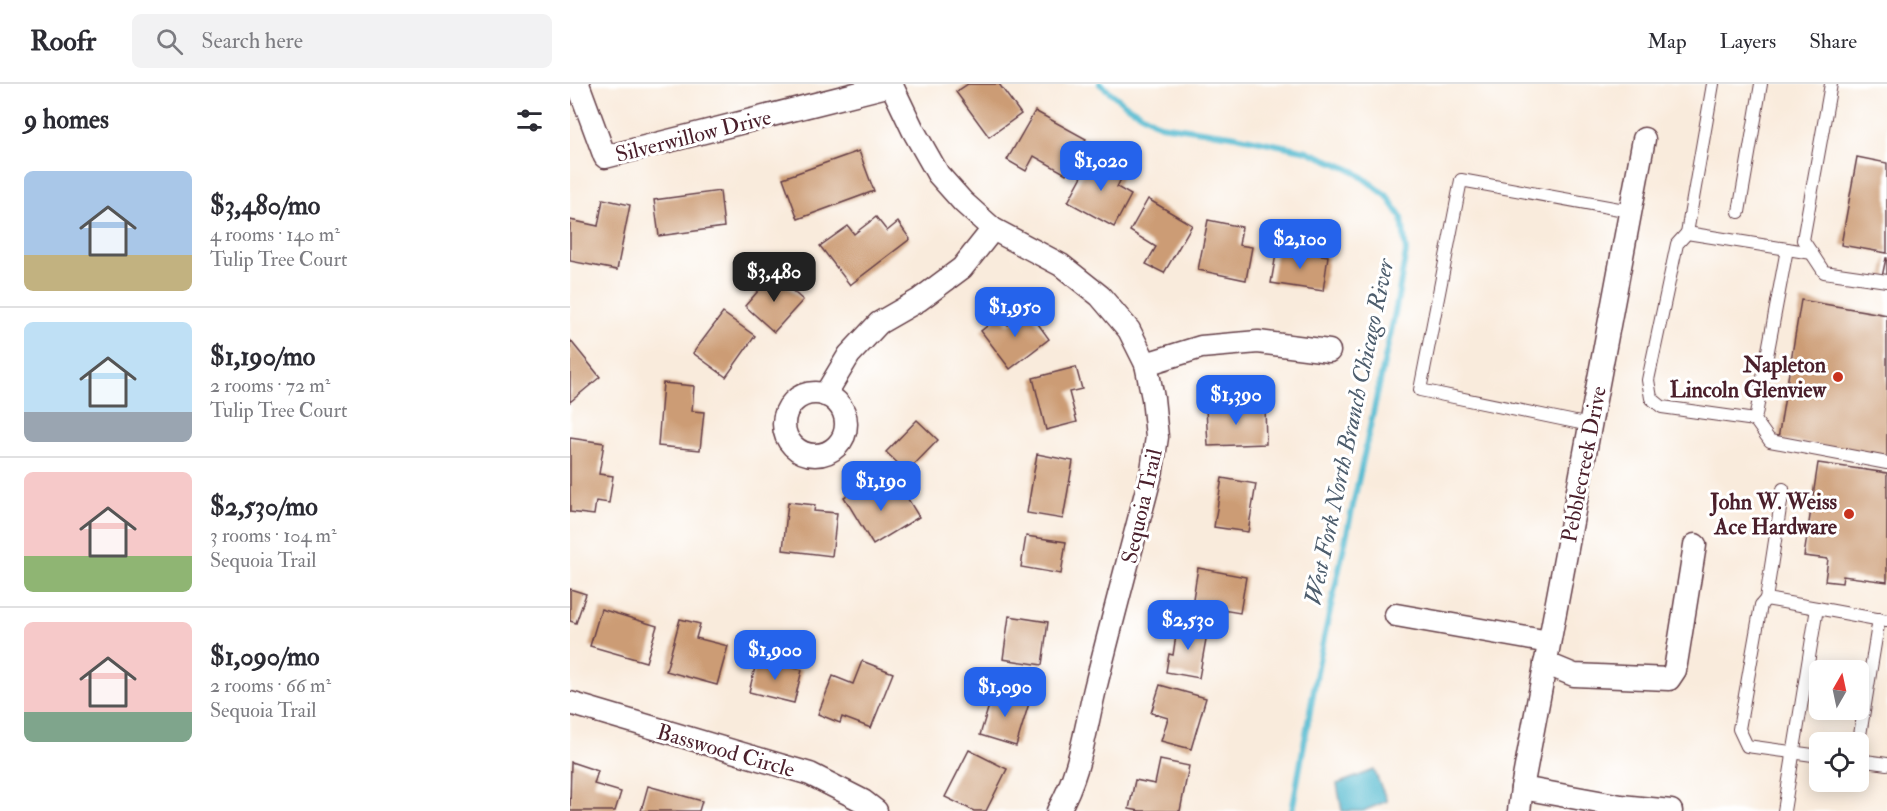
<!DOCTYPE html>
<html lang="en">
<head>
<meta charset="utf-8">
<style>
  :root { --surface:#fff; --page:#f2f2f3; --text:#2b2b33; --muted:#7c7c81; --line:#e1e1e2; --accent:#2563eb }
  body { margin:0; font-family:"IM FELL Double Pica",serif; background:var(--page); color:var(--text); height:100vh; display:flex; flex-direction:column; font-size:22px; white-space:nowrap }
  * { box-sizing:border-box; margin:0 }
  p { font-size:20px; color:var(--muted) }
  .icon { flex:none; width:33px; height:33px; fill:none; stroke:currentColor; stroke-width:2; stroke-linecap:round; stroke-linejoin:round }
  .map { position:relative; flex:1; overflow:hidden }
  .side { display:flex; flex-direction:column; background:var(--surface); width:570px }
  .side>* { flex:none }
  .needle { width:39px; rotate:9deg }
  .fabs { position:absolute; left:1239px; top:576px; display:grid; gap:12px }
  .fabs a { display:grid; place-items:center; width:60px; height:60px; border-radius:9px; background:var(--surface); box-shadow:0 3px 15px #0003; font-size:30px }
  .price { position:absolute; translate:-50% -51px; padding:0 14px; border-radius:12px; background:var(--accent); color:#fff; font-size:20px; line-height:39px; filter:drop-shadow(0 2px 3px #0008) }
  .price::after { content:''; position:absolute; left:50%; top:36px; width:18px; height:14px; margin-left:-9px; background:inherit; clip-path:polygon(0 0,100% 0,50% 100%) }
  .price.on { background:#222; color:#fff }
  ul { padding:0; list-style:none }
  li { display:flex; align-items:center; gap:18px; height:150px; padding:0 24px }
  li+li { border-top:2px solid var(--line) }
  li span { display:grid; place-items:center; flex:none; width:168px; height:120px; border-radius:9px; color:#555 }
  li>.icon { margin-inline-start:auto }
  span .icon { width:72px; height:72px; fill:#fffc; stroke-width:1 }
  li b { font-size:26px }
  h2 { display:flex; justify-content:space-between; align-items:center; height:72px; padding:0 24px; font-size:26px }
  header { display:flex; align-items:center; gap:36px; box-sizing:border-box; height:84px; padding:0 30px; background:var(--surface); border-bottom:2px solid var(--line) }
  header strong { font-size:28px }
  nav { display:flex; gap:33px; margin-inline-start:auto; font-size:21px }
  .search { width:420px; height:54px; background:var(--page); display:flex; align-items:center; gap:15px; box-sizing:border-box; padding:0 21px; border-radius:9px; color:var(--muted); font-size:22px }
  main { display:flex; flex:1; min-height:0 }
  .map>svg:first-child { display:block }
  .water { fill:#51b9cf; stroke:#4e6c7d; stroke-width:1.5 }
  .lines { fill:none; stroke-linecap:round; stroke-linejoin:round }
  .stream { stroke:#51b9cf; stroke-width:6 }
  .building { fill:#cc9c75 }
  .service-casing { stroke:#643e46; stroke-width:14 }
  .minor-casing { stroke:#643e46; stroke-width:25 }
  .service { stroke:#fff; stroke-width:12 }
  .minor { stroke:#fff; stroke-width:22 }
  .poi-dot { fill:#c8321e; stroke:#fff; stroke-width:2 }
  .labels { text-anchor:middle; stroke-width:6; stroke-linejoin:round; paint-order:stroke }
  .street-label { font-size:22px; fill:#4a1f2b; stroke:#fff }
  .poi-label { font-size:22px; font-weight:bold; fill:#4a1f2b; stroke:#fff; text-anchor:end }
  .water-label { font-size:24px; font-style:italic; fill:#4d5d6d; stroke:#fff }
</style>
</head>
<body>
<header>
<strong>Roofr</strong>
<div class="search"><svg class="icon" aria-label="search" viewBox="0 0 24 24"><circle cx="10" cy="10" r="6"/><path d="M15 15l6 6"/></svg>Search here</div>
<nav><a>Map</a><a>Layers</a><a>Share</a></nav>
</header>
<main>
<section class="side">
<h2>9 homes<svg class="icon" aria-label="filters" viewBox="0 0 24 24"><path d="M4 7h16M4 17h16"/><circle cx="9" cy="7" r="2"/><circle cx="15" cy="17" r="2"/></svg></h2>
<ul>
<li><span style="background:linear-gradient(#a9c7e8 70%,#c2b280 0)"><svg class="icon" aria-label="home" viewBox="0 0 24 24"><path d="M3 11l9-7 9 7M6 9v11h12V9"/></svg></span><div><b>$3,480/mo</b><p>4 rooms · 140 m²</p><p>Tulip Tree Court</p></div></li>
<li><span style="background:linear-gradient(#bfe0f5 75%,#9aa5b1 0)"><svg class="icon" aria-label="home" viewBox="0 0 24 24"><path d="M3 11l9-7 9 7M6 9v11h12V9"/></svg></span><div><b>$1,190/mo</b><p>2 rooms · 72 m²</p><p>Tulip Tree Court</p></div></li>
<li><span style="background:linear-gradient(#f6c9c9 70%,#8fb573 0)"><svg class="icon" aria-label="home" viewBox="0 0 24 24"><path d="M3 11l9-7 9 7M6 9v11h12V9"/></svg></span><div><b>$2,530/mo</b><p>3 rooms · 104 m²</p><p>Sequoia Trail</p></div></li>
<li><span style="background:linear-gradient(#f6c9c9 75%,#7fa58c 0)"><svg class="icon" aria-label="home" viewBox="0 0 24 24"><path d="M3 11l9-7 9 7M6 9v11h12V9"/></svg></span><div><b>$1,090/mo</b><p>2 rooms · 66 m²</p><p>Sequoia Trail</p></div></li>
</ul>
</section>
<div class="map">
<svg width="1317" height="727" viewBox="0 0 1317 727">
  <rect width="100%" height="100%" fill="#fff"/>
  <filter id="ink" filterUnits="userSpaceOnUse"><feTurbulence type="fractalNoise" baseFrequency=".0167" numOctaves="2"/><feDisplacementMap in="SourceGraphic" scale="12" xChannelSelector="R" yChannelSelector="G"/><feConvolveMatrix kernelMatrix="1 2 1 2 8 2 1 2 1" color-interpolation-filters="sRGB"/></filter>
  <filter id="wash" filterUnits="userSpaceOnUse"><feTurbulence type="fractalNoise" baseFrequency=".008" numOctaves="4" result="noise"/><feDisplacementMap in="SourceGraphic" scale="24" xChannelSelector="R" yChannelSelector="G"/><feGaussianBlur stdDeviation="1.35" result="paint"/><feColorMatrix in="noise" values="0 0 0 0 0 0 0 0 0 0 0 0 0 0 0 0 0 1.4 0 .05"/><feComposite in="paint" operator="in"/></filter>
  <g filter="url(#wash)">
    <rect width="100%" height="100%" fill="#f9ebdc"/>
    <polygon class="water" points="804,686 817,717 793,727 772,727 767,700"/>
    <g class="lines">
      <polyline class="stream" points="530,0 556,21 590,41 661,51 737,67 784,87 817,112 832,134 836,168 826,224 749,577 722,727"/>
    </g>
    <g id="blocks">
      <g class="building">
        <polygon points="398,0 429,0 451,30 419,53 386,8"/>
        <polygon points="465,27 516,55 496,90 464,72 456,87 437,76"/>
        <polygon points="289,67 304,107 228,135 213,94"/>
        <polygon points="523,72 554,89 547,103 561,111 544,143 498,118"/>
        <polygon points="1287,73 1317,79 1317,169 1271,161"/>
        <polygon points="150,107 154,143 89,152 84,116"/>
        <polygon points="33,115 60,121 47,186 0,177 0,136 28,142"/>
        <polygon points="578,115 622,141 594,189 576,180 586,163 560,147"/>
        <polygon points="306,133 317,147 328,138 340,155 280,201 250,162 278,142 284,150"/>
        <polygon points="638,136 672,143 669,161 682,163 676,196 628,186"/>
        <polygon points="707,164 758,172 753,207 701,199"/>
        <polygon points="1316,174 1317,174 1317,194 1312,193"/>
        <polygon points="203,190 233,216 204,248 175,222"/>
        <polygon points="1231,216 1317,231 1317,373 1208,355"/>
        <polygon points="458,226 479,255 440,285 411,247 431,231 438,241"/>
        <polygon points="153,229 185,252 156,293 123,269"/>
        <polygon points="0,256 30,293 0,318"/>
        <polygon points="506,283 512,305 499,308 507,338 476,346 463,294"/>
        <polygon points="93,299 124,302 122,327 134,328 130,366 88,362"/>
        <polygon points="695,321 696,360 638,362 636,324"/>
        <polygon points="347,336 368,356 337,388 316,368"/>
        <polygon points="0,354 34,359 29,390 43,392 39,419 26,417 24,431 0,428"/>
        <polygon points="467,370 503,377 493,435 457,429"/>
        <polygon points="1248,379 1317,389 1317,498 1273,492 1272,499 1255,497 1258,475 1234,472"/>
        <polygon points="652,394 686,400 678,448 644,443"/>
        <polygon points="298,398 309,415 330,402 349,433 303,461 274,413"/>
        <polygon points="218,418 245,421 244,427 267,429 262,472 213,466"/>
        <polygon points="456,452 496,458 491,490 451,483"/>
        <polygon points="628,484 676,493 670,529 622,521"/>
        <polygon points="0,505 16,510 6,539 0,537"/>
        <polygon points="31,525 87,542 76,578 20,562"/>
        <polygon points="439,532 478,538 472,581 433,575"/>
        <polygon points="110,535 130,540 126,554 158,562 147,601 96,587"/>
        <polygon points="608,538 638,544 629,594 596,588 599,570 603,571"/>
        <polygon points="187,575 232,586 224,619 179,608"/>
        <polygon points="292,577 323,589 301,644 272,633 270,639 248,630 263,592 283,600"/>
        <polygon points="590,601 636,614 621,665 591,657 598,634 581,629"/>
        <polygon points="424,605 460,616 446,662 410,651"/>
        <polygon points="399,666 437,685 416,727 404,727 375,713"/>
        <polygon points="590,676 619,682 610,727 570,727 559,725 565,696 585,700"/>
        <polygon points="1,678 28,687 24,700 51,708 45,727 0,727"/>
        <polygon points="78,702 132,717 129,727 71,727"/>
      </g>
    </g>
  </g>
  <g filter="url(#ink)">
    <use href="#blocks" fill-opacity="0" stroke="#643e46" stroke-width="1.5"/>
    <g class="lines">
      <defs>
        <g id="service">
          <polyline points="1261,0 1233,156 1254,188 1317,197"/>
          <polyline points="1169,128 1191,0"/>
          <polyline points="1117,149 1143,0"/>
          <polyline points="1242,169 1117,149 1107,160 1078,296 1081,314 1092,323 1185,336 1200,357 1317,379"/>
          <polyline points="1185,336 1217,165"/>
          <polyline points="1020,341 850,306 891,96 1060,127"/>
          <polyline points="1196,515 1213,405"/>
          <polyline points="1247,524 1196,515 1191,521 1169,645 1177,662 1250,672"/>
          <polyline points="1288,663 1309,535"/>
          <polyline points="1288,676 1317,680"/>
          <polyline points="1214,727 1247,524 1317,537"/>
        </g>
        <g id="minor">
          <polyline points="8,0 35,73 321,1"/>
          <path d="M321,0l22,46 25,44 25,28 30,27 68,36 39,31 29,34 17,34 7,34 4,39 -5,33c-19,73 -39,146 -57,219 -10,41 -15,85 -37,122"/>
          <polyline points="576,280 631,263 688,258 759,267"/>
          <circle cx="245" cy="340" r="31"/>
          <polyline points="255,311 279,271 309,239 349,216 392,184 423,145"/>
          <polyline points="826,531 979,558"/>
          <polyline points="975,579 1004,591 1099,595 1105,586 1125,461"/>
          <polyline points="0,619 240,690 293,717 306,727"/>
          <polyline points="952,704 1051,722 1101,727"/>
          <polyline points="949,727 952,704 1074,55"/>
        </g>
      </defs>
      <use href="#service" class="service-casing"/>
      <use href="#minor" class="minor-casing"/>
      <use href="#service" class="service"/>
      <use href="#minor" class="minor"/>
    </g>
  </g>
  <g class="poi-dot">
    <circle cx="1268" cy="293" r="6"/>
    <circle cx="1279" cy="430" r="6"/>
  </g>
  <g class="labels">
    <g class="street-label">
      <text transform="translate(123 51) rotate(-14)" y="8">Silverwillow Drive</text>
      <text transform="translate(1013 380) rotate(-79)" y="8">Pebblecreek Drive</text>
      <text transform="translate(571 422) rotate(-77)" y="8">Sequoia Trail</text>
      <text transform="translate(156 666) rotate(16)" y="8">Basswood Circle</text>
    </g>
    <g class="poi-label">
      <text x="1256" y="288">Napleton<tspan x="1256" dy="25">Lincoln Glenview</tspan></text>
      <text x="1267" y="425">John W. Weiss<tspan x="1267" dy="25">Ace Hardware</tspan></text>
    </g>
    <g class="water-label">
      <text transform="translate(779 348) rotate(-78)" y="8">West Fork North Branch Chicago River</text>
    </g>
  </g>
</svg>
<div class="fabs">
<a><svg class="needle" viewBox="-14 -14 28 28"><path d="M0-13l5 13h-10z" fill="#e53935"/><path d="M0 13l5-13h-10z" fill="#7c7c81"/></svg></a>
<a><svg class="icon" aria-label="locate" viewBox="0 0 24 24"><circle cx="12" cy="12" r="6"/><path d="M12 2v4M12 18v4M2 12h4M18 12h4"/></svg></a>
</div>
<b class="price" style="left:531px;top:108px">$1,020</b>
<b class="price" style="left:730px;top:186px">$2,100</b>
<b class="price on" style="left:204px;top:219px">$3,480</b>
<b class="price" style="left:445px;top:254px">$1,950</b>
<b class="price" style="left:666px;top:342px">$1,390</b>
<b class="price" style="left:311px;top:428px">$1,190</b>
<b class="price" style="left:618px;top:567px">$2,530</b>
<b class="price" style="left:205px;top:597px">$1,900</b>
<b class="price" style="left:435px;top:634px">$1,090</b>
</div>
</main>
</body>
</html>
